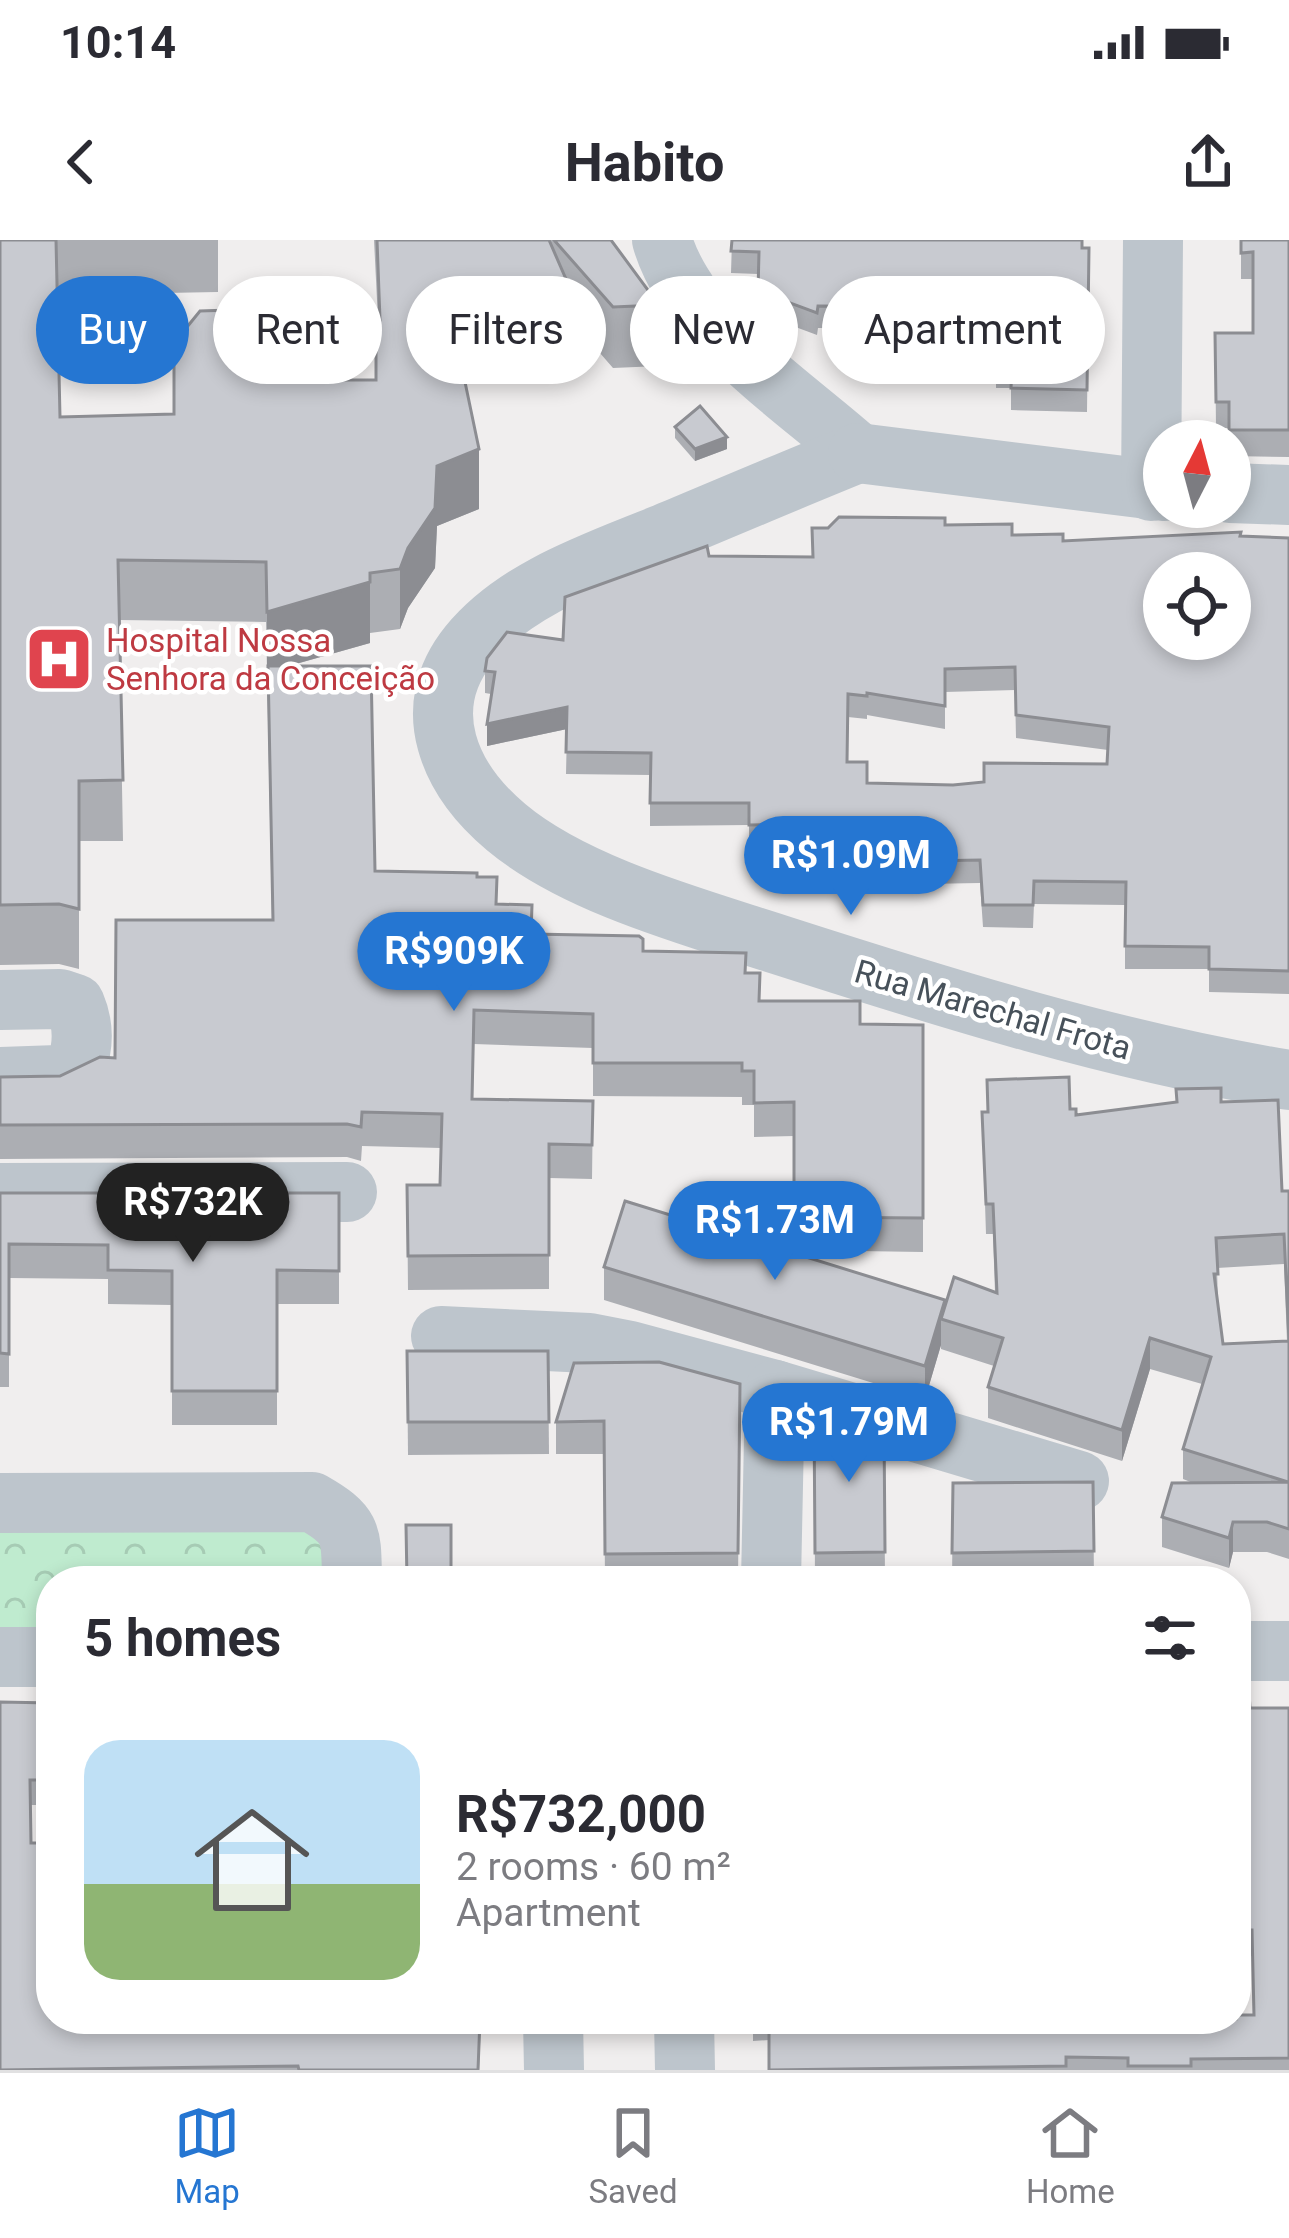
<!DOCTYPE html>
<html lang="en">
<head>
<meta charset="utf-8">
<style>
  :root { --surface:#fff; --page:#f7f7f7; --text:#2b2b33; --muted:#7c7c81; --line:#e1e1e2; --accent:#2576d2 }
  body { margin:0; font-family:Roboto,sans-serif; background:var(--page); color:var(--text); height:100vh; display:flex; flex-direction:column; font-size:45px; white-space:nowrap }
  * { box-sizing:border-box; margin:0 }
  p { font-size:39px; color:var(--muted) }
  .icon { flex:none; width:66px; height:66px; fill:none; stroke:currentColor; stroke-width:2; stroke-linecap:round; stroke-linejoin:round }
  .map { position:relative; flex:1; overflow:hidden }
  .panel { position:absolute; left:36px; top:1326px; width:1215px; height:468px; display:flex; flex-direction:column; background:var(--surface); border-radius:48px; box-shadow:0 6px 18px #0003 }
  .panel>* { flex:none }
  .hud { position:absolute; left:36px; top:36px; width:1218px; height:108px; display:flex; gap:24px }
  .needle { width:78px; rotate:6deg }
  .controls { position:absolute; left:1143px; top:180px; display:grid; gap:24px }
  .controls a { display:grid; place-items:center; width:108px; height:108px; border-radius:50%; background:var(--surface); box-shadow:0 6px 18px #0003; font-size:60px }
  .price { position:absolute; translate:-50% -102px; padding:0 27px; border-radius:42px; background:var(--accent); color:#fff; font-size:39px; line-height:78px; filter:drop-shadow(0 3px 6px #0008) }
  .price::after { content:''; position:absolute; left:50%; top:72px; width:36px; height:27px; margin-left:-18px; background:inherit; clip-path:polygon(0 0,100% 0,50% 100%) }
  .price.on { background:#222; color:#fff }
  ul { padding:0; list-style:none }
  li { display:flex; align-items:center; gap:36px; height:300px; padding:0 48px }
  li span { display:grid; place-items:center; flex:none; width:336px; height:240px; border-radius:36px; color:#555 }
  li>.icon { margin-inline-start:auto }
  span .icon { width:144px; height:144px; fill:#fffc; stroke-width:1 }
  li b { font-size:51px }
  h2 { display:flex; justify-content:space-between; align-items:center; height:144px; padding:0 48px; font-size:51px }
  .chip { padding:0 42px; border-radius:54px; background:var(--surface); box-shadow:0 6px 18px #0003; font-size:42px; line-height:108px }
  .chip.on { background:var(--accent); color:#fff }
  .status { display:flex; justify-content:space-between; align-items:center; height:84px; padding:0 60px; background:var(--surface); direction:ltr }
  .status svg { height:33px; fill:currentColor }
  header { display:flex; justify-content:space-between; align-items:center; height:156px; padding:0 48px; background:var(--surface); font-size:54px; font-weight:700 }
  .menu { display:flex; justify-content:space-around; align-items:center; height:168px; border-top:3px solid var(--line); background:var(--surface); font-size:33px; color:var(--muted) }
  .menu a { display:grid; justify-items:center; gap:6px }
  .menu .on { color:var(--accent) }
  .map>svg:first-child { display:block }
  .park { fill:url(#park-crowns) }
  .lines { fill:none; stroke-linecap:round; stroke-linejoin:round }
  .minor { stroke:#bdc5cc; stroke-width:60 }
  .wall { fill:#acaeb3; fill-rule:evenodd }
  .shaded-wall { fill:#8c8d92 }
  .building { fill:#c8cad0; stroke:#8c8d92; stroke-width:3; fill-rule:evenodd }
  .labels { text-anchor:middle; stroke-width:9; stroke-linejoin:round; paint-order:stroke }
  .health-label { font-size:33px; fill:#be3a42; stroke:#fff; text-anchor:start }
  .street-label { font-size:33px; fill:#47515a; stroke:#fff }
</style>
</head>
<body>
<div class="status"><b>10:14</b><svg viewBox="0 0 49 12"><path d="M0 12V9h3v3zM5 12V6h3v6zM10 12V3h3v9zM15 12V0h3v12zM26 1h20v11H26zM47 4h2v5h-2z"/></svg></div>
<header><svg class="icon" aria-label="back" viewBox="0 0 24 24"><path d="M15 5l-7 7 7 7"/></svg>Habito<svg class="icon" aria-label="share" viewBox="0 0 24 24"><path d="M12 15V3M7 8l5-5 5 5M5 13v7h14v-7"/></svg></header>
<div class="map">
<svg width="1289" height="1830" viewBox="0 0 1289 1830">
  <defs>
    <pattern id="park-crowns" width="20" height="18" patternUnits="userSpaceOnUse" patternTransform="scale(3)"><rect width="20" height="18" fill="#bfebcf"/><path d="M2 6a3 3 0 1 1 6 0M12 15a3 3 0 1 1 6 0" fill="none" stroke="#a6cbb4"/></pattern>
  </defs>
  <rect width="100%" height="100%" fill="#f0eeee"/>
  <polygon class="park" points="307,1278 338,1341 51,1341 51,1401 0,1401 0,1279"/>
  <g class="lines">
    <g class="minor">
      <path d="M662,0c25,87 131,155 196,213"/>
      <path d="M858,213c-62,25 -123,51 -185,77 -69,29 -155,55 -204,115 -52,64 -19,135 37,182 69,58 188,90 274,118 168,54 334,106 509,135"/>
      <polyline points="858,213 1164,251"/>
      <polyline points="1151,251 1153,0"/>
      <polyline points="1230,253 1289,255"/>
      <path d="M0,760l60,-1 15,5c9,21 9,41 1,63l-18,8 -58,2"/>
      <polyline points="0,953 347,952"/>
      <polyline points="441,1096 589,1103 630,1111 775,1150 1079,1241"/>
      <path d="M0,1263l312,-1c42,24 39,32 40,79"/>
      <polyline points="771,1341 775,1150"/>
      <polyline points="1236,1411 1289,1411"/>
      <polyline points="0,1417 51,1417"/>
      <polyline points="553,1779 554,1830"/>
      <polyline points="684,1779 685,1830"/>
    </g>
  </g>
  <g class="wall">
    <polygon points="0,0 218,0 218,52 57,55 60,177 174,174 278,89 298,140 376,140 378,80 374,0 611,0 659,65 659,126 613,128 579,89 579,129 464,135 479,269 437,286 435,328 408,368 400,389 370,393 370,403 289,426 375,631 477,637 497,664 532,694 643,711 745,733 760,761 860,784 923,785 923,1012 794,1010 794,896 754,897 754,865 742,865 742,857 593,856 593,808 474,804 473,859 593,861 592,939 549,938 549,1049 408,1050 407,945 440,945 441,908 362,906 361,921 347,917 0,919 0,837 60,836 115,818 272,680 266,382 119,380 123,601 79,601 79,729 59,724 0,725"/>
    <polygon points="732,0 1089,8 1087,172 1011,170 1011,148 996,148 996,110 988,109 987,90 818,88 817,95 758,73 758,34 731,33"/>
    <polygon points="1241,0 1289,0 1289,217 1230,216 1229,188 1216,188 1215,93 1253,93 1253,39 1241,39"/>
    <polygon points="675,187 727,209 695,221 675,198"/>
    <path d="M945,285l118,16 177,-5 49,2v456l-80,-2v-23h-84v-64l-91,-1 -1,24 -50,-1 -3,-44 -56,1v9l-36,-1v-15h-72v-6l-23,1v-25h-44v-22l-99,1v-51l-84,-1 1,-45 -80,17 4,-52 -6,-1v-22l78,-31 146,-84 103,1zM1015,450l1,48 92,12 -1,14 -123,18 -31,3 -86,-2 -20,-21 1,-45 19,2v-4l78,14v-37z"/>
    <path d="M1221,862l61,89h7v368l-22,-7h-34l-4,16 -67,-21v-30l31,-34 -10,-4v-30l19,-65 -52,-15 -28,92 -134,-43v-31l6,-21 -53,-17v-4l-16,54 -321,-99v-33l341,41 50,-16 -2,-58h-7l-4,-122 88,-3 6,6zM1284,1024l3,77 -64,3 -5,-40 -1,-36z"/>
    <polygon points="0,953 339,953 339,1064 277,1064 277,1185 172,1185 172,1065 108,1064 108,1039 9,1038 9,1147 0,1147"/>
    <polygon points="407,1111 548,1111 549,1214 408,1215"/>
    <polygon points="740,1144 738,1341 605,1341 604,1214 556,1214 556,1182"/>
    <polygon points="814,1172 884,1186 885,1341 815,1341"/>
    <polygon points="1093,1242 1094,1341 952,1341 953,1243"/>
    <polygon points="1236,1453 1250,1468 1289,1468 1289,1830 769,1830 769,1800 753,1801 753,1779 1236,1779 1253,1775 1252,1716 1236,1717"/>
    <polygon points="0,1462 51,1463 51,1565 30,1565 31,1603 51,1779 481,1779 479,1830 0,1830"/>
  </g>
  <g class="shaded-wall">
    <polygon points="727,197 727,209 695,221 695,209"/>
    <polygon points="479,209 479,269 437,286 435,328 408,368 400,389 400,329 437,226"/>
    <polygon points="370,342 370,403 267,432 267,372"/>
    <polygon points="567,467 567,489 487,506 487,484"/>
    <polygon points="945,1060 945,1080 941,1079 941,1105 925,1159 925,1126"/>
    <polygon points="1150,1098 1150,1129 1122,1221 1122,1190"/>
    <polygon points="1233,1282 1233,1312 1229,1328 1229,1298"/>
  </g>
  <g class="building">
    <polygon points="0,0 56,0 60,177 174,174 174,103 200,71 230,70 229,62 276,60 278,89 296,88 298,140 376,140 376,80 380,80 377,0 549,0 579,69 451,75 479,209 437,226 435,268 408,308 400,329 370,333 370,342 267,372 266,322 118,320 123,540 79,541 79,669 59,664 0,665"/>
    <polygon points="554,0 611,0 659,65 613,67"/>
    <polygon points="732,0 1082,0 1082,8 1089,8 1087,150 1011,148 1012,126 996,126 996,87 988,87 987,67 818,66 817,73 758,51 759,12 731,11"/>
    <polygon points="1241,0 1289,0 1289,190 1229,190 1229,162 1216,162 1215,93 1253,93 1253,12 1241,13"/>
    <polygon points="700,166 727,197 695,209 675,187"/>
    <path d="M839,277l106,1v7l67,-1v11l51,-1v7l178,-9 -1,4 49,2v433l-80,-2v-22l-84,-1 1,-64 -92,-1 -1,24h-50l-3,-45 -56,1v9l-36,-1v-14l-72,-1v-5h-23v-25l-44,1v-22h-99l1,-50 -85,-1 1,-45 -80,17 8,-52 -10,-1 2,-13 20,-26 56,8 2,-43 142,-51 2,10 104,1 -1,-29h16zM1164,333h66v66h-66zM1015,427l1,48 93,12 -2,37 -123,-1v19l-31,3 -86,-2v-21h-20l1,-68 19,2v-3l78,13v-37z"/>
    <polygon points="268,426 371,426 375,631 477,633 477,637 497,637 496,664 532,665 531,694 639,696 643,699 643,711 746,713 745,733 760,733 759,761 860,761 860,784 923,785 923,978 794,977 794,862 754,863 754,831 742,831 742,823 593,823 593,774 474,770 472,859 593,861 592,905 549,904 549,1015 408,1016 407,945 440,945 442,874 362,872 361,887 347,884 0,885 0,837 60,836 100,817 115,818 116,680 273,680"/>
    <path d="M1069,837l1,32h6v6l101,-13 -1,-13 45,-1v14l57,-2 4,91h7v338l-22,-7h-34l-4,16 -67,-21 10,-34 116,-1 -105,-33 28,-92 -61,-19 -28,92 -134,-43 15,-49 -62,-19 13,-42 43,16 -4,-89h-7l-4,-92h6l-1,-32zM1284,994l5,107 -66,3 -9,-70h4l-2,-36z"/>
    <polygon points="0,953 339,953 339,1031 277,1030 277,1151 172,1151 172,1031 108,1030 108,1005 9,1004 9,1114 0,1113"/>
    <polygon points="625,961 945,1060 925,1126 604,1027"/>
    <polygon points="407,1111 548,1111 549,1182 408,1182"/>
    <polygon points="659,1122 740,1144 738,1313 605,1314 604,1181 556,1182 574,1123"/>
    <polygon points="814,1172 836,1172 884,1186 885,1312 815,1313"/>
    <polygon points="1093,1242 1094,1311 952,1313 953,1243"/>
    <polygon points="406,1285 451,1285 451,1341 407,1341"/>
    <polygon points="1236,1453 1249,1453 1250,1468 1289,1468 1289,1818 1191,1819 1191,1826 1128,1826 1128,1818 1066,1817 1066,1826 769,1830 769,1779 1236,1779 1236,1775 1254,1775 1252,1690 1236,1690"/>
    <polygon points="0,1462 51,1463 51,1540 30,1540 31,1603 51,1603 51,1779 480,1779 478,1830 299,1830 298,1826 0,1830"/>
  </g>
  <defs>
    <symbol id="hospital-square" viewBox="-11 -11 22 22"><rect x="-9" y="-9" width="18" height="18" rx="4" fill="#e0444e" stroke="#fff"/><path d="M-5-5h3v3.5h4V-5h3V5h-3V1.5h-4V5h-3Z" fill="#fff"/></symbol>
  </defs>
  <g fill-rule="evenodd">
    <use href="#hospital-square" x="21" y="381" width="76" height="76"/>
  </g>
  <g class="labels">
    <g class="health-label">
      <text x="106" y="412">Hospital Nossa<tspan x="106" dy="38">Senhora da Conceição</tspan></text>
    </g>
    <g class="street-label">
      <text transform="translate(993 769) rotate(16)" y="12">Rua Marechal Frota</text>
    </g>
  </g>
</svg>
<div class="controls">
<a><svg class="needle" viewBox="-14 -14 28 28"><path d="M0-13l5 13h-10z" fill="#e53935"/><path d="M0 13l5-13h-10z" fill="#7c7c81"/></svg></a>
<a><svg class="icon" aria-label="locate" viewBox="0 0 24 24"><circle cx="12" cy="12" r="6"/><path d="M12 2v4M12 18v4M2 12h4M18 12h4"/></svg></a>
</div>
<b class="price" style="left:851px;top:678px">R$1.09M</b>
<b class="price" style="left:454px;top:774px">R$909K</b>
<b class="price on" style="left:193px;top:1025px">R$732K</b>
<b class="price" style="left:775px;top:1043px">R$1.73M</b>
<b class="price" style="left:849px;top:1245px">R$1.79M</b>
<div class="hud">
<a class="chip on">Buy</a>
<a class="chip">Rent</a>
<a class="chip">Filters</a>
<a class="chip">New</a>
<a class="chip">Apartment</a>
</div>
<section class="panel">
<h2>5 homes<svg class="icon" aria-label="filters" viewBox="0 0 24 24"><path d="M4 7h16M4 17h16"/><circle cx="9" cy="7" r="2"/><circle cx="15" cy="17" r="2"/></svg></h2>
<ul>
<li><span style="background:linear-gradient(#bfe0f5 60%,#8fb573 0)"><svg class="icon" aria-label="home" viewBox="0 0 24 24"><path d="M3 11l9-7 9 7M6 9v11h12V9"/></svg></span><div><b>R$732,000</b><p>2 rooms · 60 m²</p><p>Apartment</p></div></li>
</ul>
</section>
</div>
<nav class="menu">
<a class="on"><svg class="icon" aria-label="map" viewBox="0 0 24 24"><path d="M3 6l6-2 6 2 6-2v14l-6 2-6-2-6 2zM9 4v14M15 6v14"/></svg>Map</a>
<a><svg class="icon" aria-label="saved" viewBox="0 0 24 24"><path d="M7 4h10v16l-5-4-5 4z"/></svg>Saved</a>
<a><svg class="icon" aria-label="home" viewBox="0 0 24 24"><path d="M3 11l9-7 9 7M6 9v11h12V9"/></svg>Home</a>
</nav>
</body>
</html>
